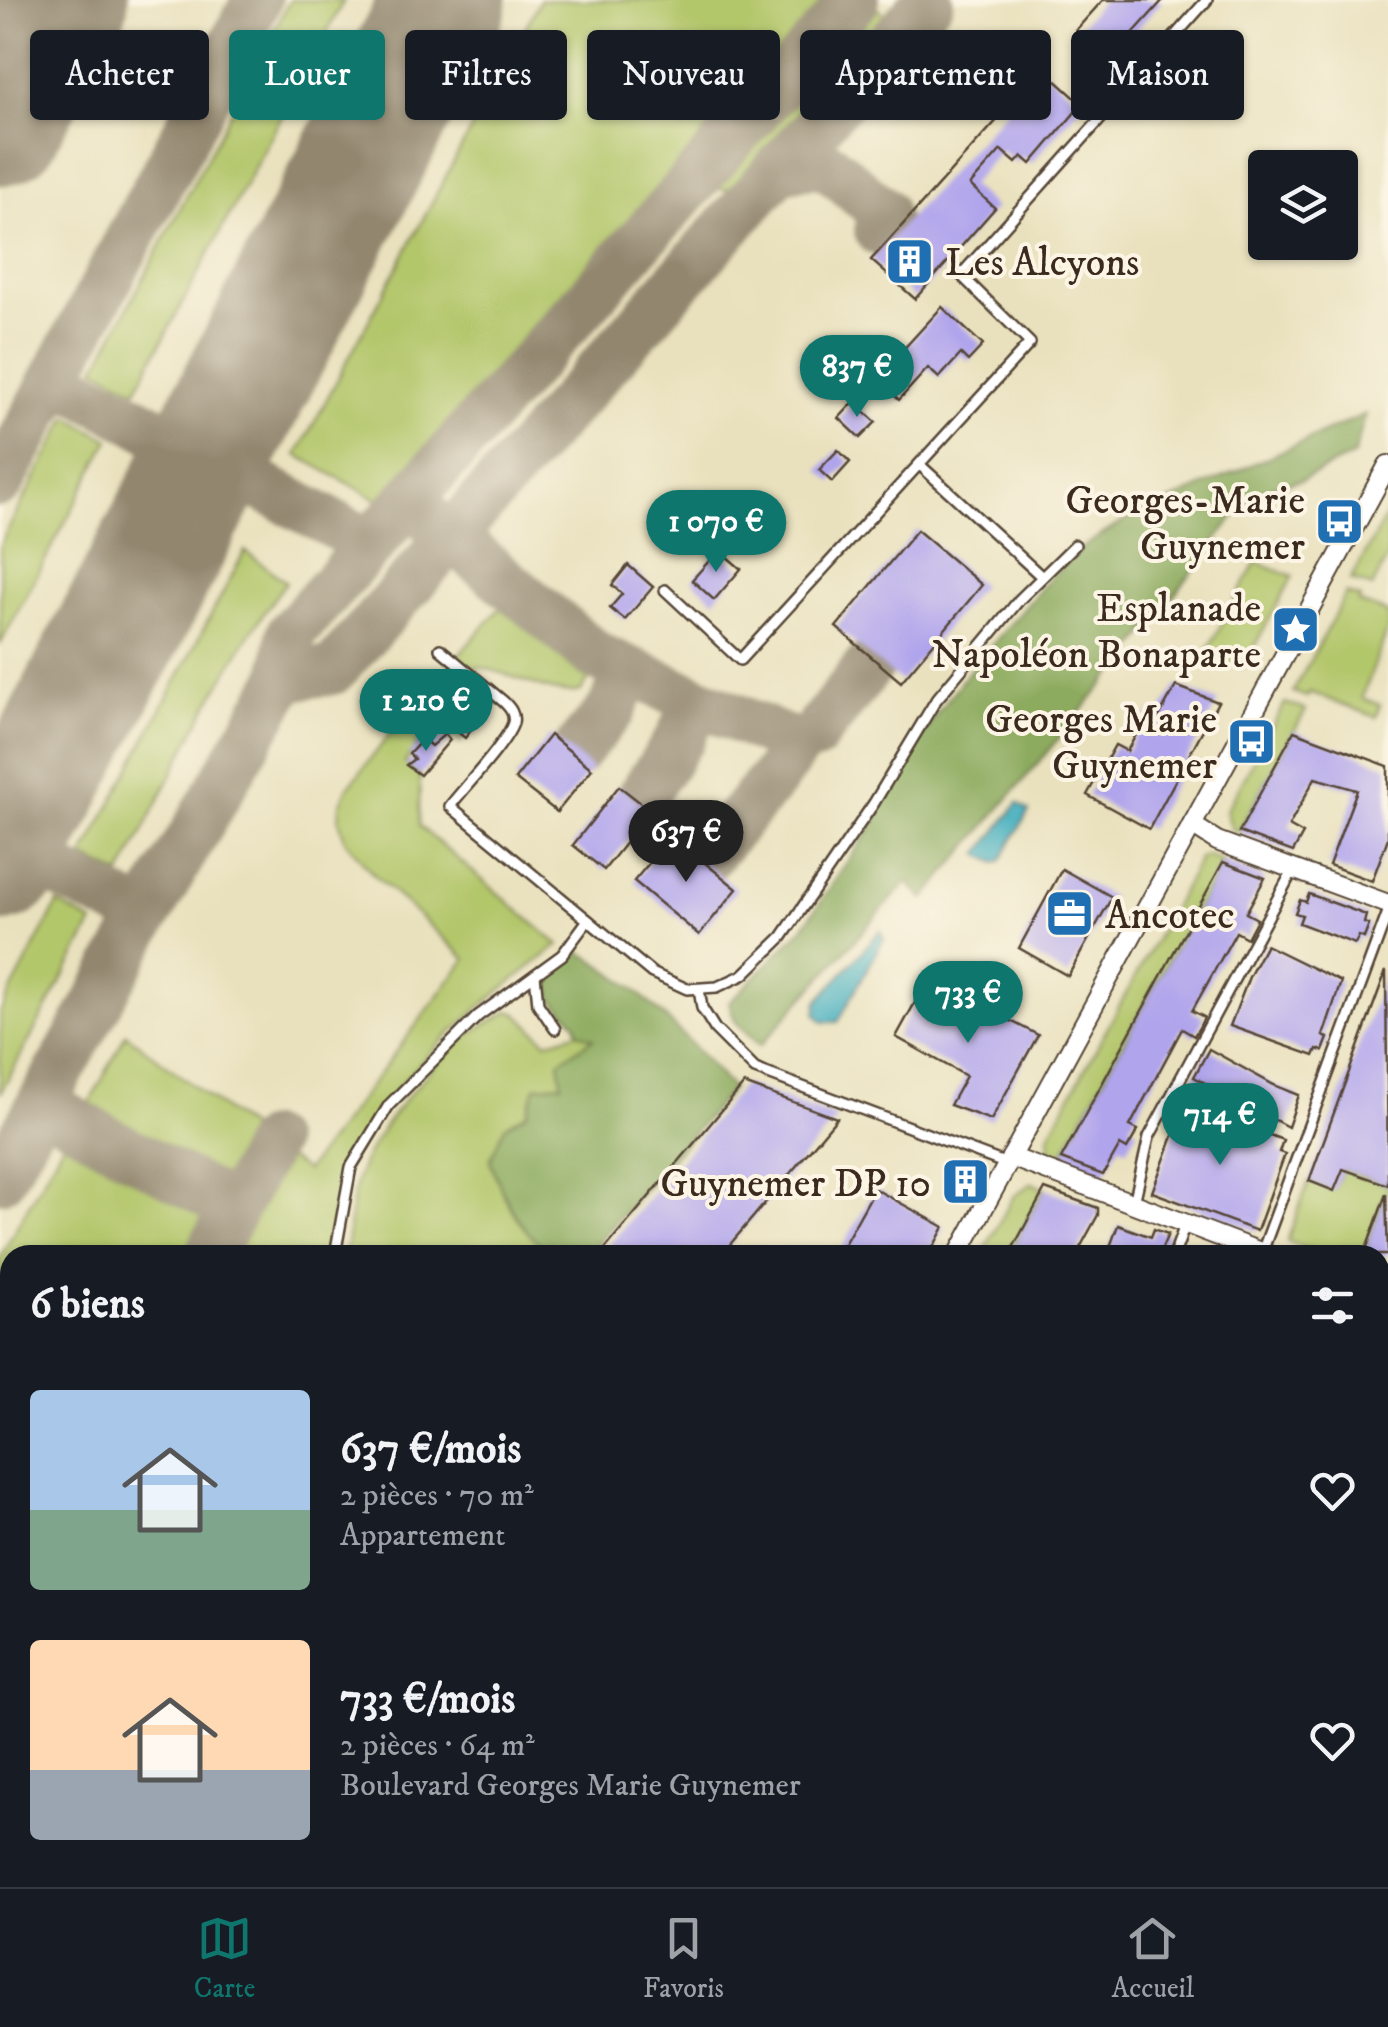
<!DOCTYPE html>
<html lang="fr">
<head>
<meta charset="utf-8">
<style>
  :root { --surface:#171b24; --page:#20242c; --text:#f1f3f6; --muted:#9ea1a6; --line:#363941; --accent:#0f766e }
  body { margin:0; font-family:"IM FELL DW Pica",serif; background:var(--page); color:var(--text); height:100vh; display:flex; flex-direction:column; font-size:38px; white-space:nowrap }
  * { box-sizing:border-box; margin:0 }
  p { font-size:32px; color:var(--muted) }
  .icon { flex:none; width:55px; height:55px; fill:none; stroke:currentColor; stroke-width:2; stroke-linecap:round; stroke-linejoin:round }
  .map { position:relative; flex:1; overflow:hidden }
  .details { position:absolute; left:0px; top:1245px; width:1390px; height:642px; display:flex; flex-direction:column; background:var(--surface); border-radius:30px 30px 0 0; box-shadow:0 2px 8px #0004 }
  .details>* { flex:none }
  .guide { position:absolute; left:30px; top:30px; width:1330px; height:90px; display:flex; gap:20px }
  .tools { position:absolute; left:1248px; top:150px; display:grid; gap:20px }
  .tools a { display:grid; place-items:center; width:110px; height:110px; border-radius:10px; background:var(--surface); box-shadow:0 2px 8px #0004; font-size:50px }
  .price { position:absolute; translate:-50% -85px; padding:0 22px; border-radius:35px; background:var(--accent); color:#fff; font-size:32px; line-height:65px; filter:drop-shadow(0 2px 5px #0008) }
  .price::after { content:''; position:absolute; left:50%; top:60px; width:30px; height:22px; margin-left:-15px; background:inherit; clip-path:polygon(0 0,100% 0,50% 100%) }
  .price.current { background:#222; color:#fff }
  ul { padding:0; list-style:none }
  li { display:flex; align-items:center; gap:30px; height:250px; padding:0 30px }
  li span { display:grid; place-items:center; flex:none; width:280px; height:200px; border-radius:10px; color:#555 }
  li>.icon { margin-inline-start:auto }
  span .icon { width:120px; height:120px; fill:#fffc; stroke-width:1 }
  li b { font-size:42px }
  h2 { display:flex; justify-content:space-between; align-items:center; height:120px; padding:0 30px; font-size:42px }
  .chip { padding:0 35px; border-radius:10px; background:var(--surface); box-shadow:0 2px 8px #0004; font-size:35px; line-height:90px }
  .chip.current { background:var(--accent); color:#fff }
  .menu { display:flex; justify-content:space-around; align-items:center; height:140px; border-top:2px solid var(--line); background:var(--surface); font-size:28px; color:var(--muted) }
  .menu a { display:grid; justify-items:center; gap:5px }
  .menu .current { color:var(--accent) }
  .map>svg:first-child { display:block }
  .green { fill:#b2c66a; stroke:#767844; stroke-width:2.5 }
  .forest { fill:#8dab5e; stroke:#646a3e; stroke-width:2.5 }
  .water { fill:#40adbe; stroke:#3e6c6e; stroke-width:2.5 }
  .lines { fill:none; stroke-linecap:round; stroke-linejoin:round }
  .taxiway { stroke:#92866e; stroke-width:50 }
  .runway { stroke:#92866e; stroke-width:125 }
  .building { fill:#b0a4ec }
  .service-casing { stroke:#554536; stroke-width:14 }
  .minor-casing { stroke:#554536; stroke-width:22 }
  .service { stroke:#fff; stroke-width:9 }
  .minor { stroke:#fff; stroke-width:18 }
  .labels { text-anchor:middle; stroke-width:8; stroke-linejoin:round; paint-order:stroke }
  .poi-label { font-size:40px; fill:#3b2a1e; stroke:#fcf5e5; text-anchor:end }
</style>
</head>
<body>
<div class="map">
<svg width="1388" height="1887" viewBox="0 0 1388 1887">
  <rect width="100%" height="100%" fill="#fcf5e5"/>
  <filter id="ink" filterUnits="userSpaceOnUse"><feTurbulence type="fractalNoise" baseFrequency=".01" numOctaves="2"/><feDisplacementMap in="SourceGraphic" scale="20" xChannelSelector="R" yChannelSelector="G"/><feConvolveMatrix kernelMatrix="1 2 1 2 8 2 1 2 1" color-interpolation-filters="sRGB"/></filter>
  <filter id="wash" filterUnits="userSpaceOnUse"><feTurbulence type="fractalNoise" baseFrequency=".0048" numOctaves="4" result="noise"/><feDisplacementMap in="SourceGraphic" scale="40" xChannelSelector="R" yChannelSelector="G"/><feGaussianBlur stdDeviation="2.25" result="paint"/><feColorMatrix in="noise" values="0 0 0 0 0 0 0 0 0 0 0 0 0 0 0 0 0 1.4 0 .05"/><feComposite in="paint" operator="in"/></filter>
  <g filter="url(#wash)">
    <rect width="100%" height="100%" fill="#e9e1bd"/>
    <g class="green">
      <polygon points="290,0 344,0 136,390 96,368"/>
      <polygon points="540,0 842,0 389,506 297,455"/>
      <polygon points="871,3 892,20 748,181 726,190 714,188 721,171"/>
      <polygon points="68,417 109,440 0,645 0,544"/>
      <polygon points="1388,512 1388,557 1372,587 1351,580"/>
      <path d="M245,551l41,31c-67,89 -114,194 -165,293l-38,-18z"/>
      <polygon points="1256,562 1293,576 1243,667 1204,657"/>
      <polygon points="1346,594 1360,598 1359,603 1388,613 1388,629 1362,698 1380,705 1376,717 1310,692 1307,697 1293,692"/>
      <path d="M507,600l89,68 -15,23c-26,8 -73,-20 -103,-24l-4,3 -16,-14z"/>
      <path d="M421,700l43,37 -4,5 -7,-6 -12,14 -18,-14 -18,27 15,12 -1,51 140,119c-71,53 -183,142 -213,227 -10,26 -12,56 -17,83h-105l56,-103 26,19 160,-212 -96,-88 -25,-31 -6,-20 1,-15 7,-16 61,-78z"/>
      <polygon points="1285,703 1306,710 1238,832 1232,830 1226,811"/>
      <polygon points="1208,856 1223,862 1059,1160 1050,1154 1049,1135 1200,858"/>
      <polygon points="58,903 93,923 0,1094 0,1012"/>
      <path d="M509,1011l9,3 29,28 31,-10 16,6 -31,46 -27,3 -9,26 -22,13 -14,34c12,40 31,76 69,95h-215c5,-25 5,-52 12,-76 13,-45 80,-123 119,-149 10,-7 22,-12 33,-19z"/>
      <polygon points="126,1034 259,1136 229,1193 84,1114"/>
      <polygon points="74,1131 220,1213 197,1255 10,1255 10,1510 0,1504 0,1257 68,1134"/>
      <polygon points="1343,1169 1388,1185 1364,1255 1324,1255 1287,1241 1309,1181 1334,1190"/>
      <polygon points="1032,1183 1045,1189 1008,1255 982,1255 1013,1197"/>
      <polygon points="0,1534 10,1540 10,1599 0,1618"/>
      <polygon points="10,1653 10,1853 0,1864 0,1672"/>
    </g>
    <g class="forest">
      <polygon points="1366,414 1354,455 1302,480 1271,487 1239,510 1135,647 924,899 907,882 760,1046 735,1021 729,1003 802,929 875,822 891,785 936,715 966,675 1052,576 1083,547 1122,522"/>
      <path d="M580,952c59,33 108,87 152,137l-145,166c-8,0 -17,1 -25,0 -35,-6 -62,-64 -72,-95l15,-34 22,-13 9,-27 26,-2 -3,-23 34,-22 -15,-7 -2,-9 -25,-25 -1,-23z"/>
    </g>
    <g class="water">
      <polygon points="1018,803 1029,811 1000,862 996,863 979,854"/>
      <polygon points="880,931 884,939 838,1022 823,1022 816,1014 818,1001"/>
    </g>
    <g class="lines">
      <g class="taxiway">
        <polyline points="779,168 815,163 829,166 881,210 884,221 879,231"/>
        <polyline points="56,378 371,544"/>
        <polyline points="0,482 257,0"/>
        <polyline points="427,517 596,656 784,739 799,742 813,737 869,666"/>
        <polyline points="285,677 333,670 929,0"/>
        <polyline points="574,754 611,710 629,671"/>
        <polyline points="638,801 679,740 697,701"/>
        <polyline points="0,845 146,916"/>
        <polyline points="705,859 772,780 799,742"/>
        <polyline points="41,1104 234,1208"/>
        <polyline points="0,1178 146,916 285,677 291,633 855,0"/>
        <polyline points="209,1255 269,1143"/>
        <polyline points="0,1519 10,1524"/>
        <polyline points="0,1643 10,1624"/>
      </g>
      <g class="runway">
        <polyline points="0,123 66,0"/>
        <polyline points="0,860 445,0"/>
      </g>
    </g>
    <g id="blocks">
      <g class="building">
        <polygon points="1103,0 1163,0 1109,60 1076,30"/>
        <polygon points="1043,69 1082,104 1031,164 1022,156 1016,163 1001,150 970,185 995,208 915,299 871,260"/>
        <polygon points="942,307 983,345 968,361 961,354 939,378 928,368 899,400 877,378"/>
        <polygon points="854,402 876,422 860,438 839,418"/>
        <polygon points="838,450 850,462 832,482 819,470"/>
        <polygon points="766,499 779,510 765,526 752,515"/>
        <polygon points="917,530 982,585 901,682 836,627"/>
        <polygon points="719,550 741,569 714,600 692,580"/>
        <polygon points="628,565 653,587 625,620 610,608 622,594 612,585"/>
        <polygon points="1176,686 1218,702 1149,829 1087,795 1115,745 1127,751 1147,715 1157,720"/>
        <polygon points="469,699 485,713 465,738 448,724"/>
        <polygon points="1294,731 1388,766 1388,838 1372,881 1329,865 1357,790 1315,778 1289,826 1303,834 1293,852 1239,832"/>
        <polygon points="445,734 450,740 420,775 406,765 414,759 409,754 423,739 431,746"/>
        <polygon points="550,735 592,769 557,812 515,779"/>
        <polygon points="619,786 651,811 604,870 573,845"/>
        <polygon points="672,836 737,889 699,935 634,881"/>
        <polygon points="1223,862 1265,878 1246,913 1257,919 1247,938 1236,932 1192,1011 1204,1017 1200,1026 1194,1036 1182,1029 1130,1126 1138,1130 1127,1149 1120,1145 1103,1175 1061,1159"/>
        <polygon points="1062,869 1112,897 1068,976 1019,948"/>
        <polygon points="1309,894 1366,915 1364,923 1369,925 1364,938 1359,936 1355,944 1299,923 1302,915 1295,913 1300,900 1306,902"/>
        <polygon points="1266,945 1341,982 1323,1036 1328,1038 1323,1051 1317,1049 1314,1056 1230,1026 1249,977"/>
        <polygon points="1386,971 1388,1185 1343,1169 1334,1191 1309,1181"/>
        <polygon points="928,979 997,1019 999,1015 1038,1035 991,1120 950,1105 966,1076 896,1037"/>
        <polygon points="1209,1049 1274,1085 1299,1095 1288,1127 1194,1077"/>
        <polygon points="744,1084 837,1118 721,1255 600,1255"/>
        <polygon points="1185,1104 1283,1140 1279,1152 1285,1154 1257,1231 1152,1192"/>
        <polygon points="875,1189 944,1227 929,1255 838,1255"/>
        <polygon points="1045,1189 1098,1208 1098,1215 1076,1255 1009,1255"/>
        <polygon points="1386,1194 1388,1255 1364,1255"/>
        <polygon points="1118,1225 1151,1237 1154,1229 1168,1234 1159,1255 1107,1255"/>
      </g>
    </g>
  </g>
  <g filter="url(#ink)">
    <use href="#blocks" fill-opacity="0" stroke="#554536" stroke-width="2.5"/>
    <g class="lines">
      <defs>
        <g id="service">
          <polyline points="920,465 1041,576"/>
          <polyline points="665,590 740,660 1030,343 961,275 1207,0"/>
          <path d="M440,649l64,53c6,6 11,12 9,21 -5,18 -50,66 -63,83l202,167 35,16 30,-2 26,-12 39,-38 92,-134 62,-103 84,-101 55,-54"/>
          <polyline points="535,975 538,1004 555,1029"/>
          <polyline points="699,989 702,1008 715,1029 755,1069 1007,1164"/>
          <polyline points="1134,1203 1149,1137 1293,870"/>
          <polyline points="1262,1252 1388,912"/>
          <polyline points="335,1255 351,1167 389,1105 478,1016 562,955 588,920"/>
          <polyline points="1174,1255 1185,1225"/>
          <polyline points="1380,1758 1388,1762"/>
          <polyline points="0,1871 10,1860"/>
          <polyline points="968,1887 970,1878"/>
        </g>
        <g id="minor">
          <polyline points="1192,825 1217,841 1388,904"/>
          <polyline points="1011,1157 1268,1255"/>
          <polyline points="958,1255 1388,465"/>
          <polyline points="1380,1296 1388,1299"/>
          <polyline points="1380,1449 1388,1427"/>
          <polyline points="1380,1487 1388,1487"/>
          <polyline points="1254,1878 1306,1887"/>
          <polyline points="605,1887 612,1878"/>
          <polyline points="1218,1887 1222,1878"/>
        </g>
      </defs>
      <use href="#service" class="service-casing"/>
      <use href="#minor" class="minor-casing"/>
      <use href="#service" class="service"/>
      <use href="#minor" class="minor"/>
    </g>
  </g>
  <defs>
    <symbol id="building-square" viewBox="-11 -11 22 22"><rect x="-9" y="-9" width="18" height="18" rx="4" fill="#1f6fb2" stroke="#fcf5e5"/><path d="M-4-6H4V6H1V3H-1V6H-4ZM-2.5-4.3h1.7v1.8h-1.7ZM.8-4.3h1.7v1.8H.8ZM-2.5-1h1.7V.8h-1.7ZM.8-1h1.7V.8H.8Z" fill="#fff"/></symbol>
    <symbol id="bus-square" viewBox="-11 -11 22 22"><rect x="-9" y="-9" width="18" height="18" rx="4" fill="#1f6fb2" stroke="#fcf5e5"/><path d="M-5-6H5V4H4V6H2V4H-2V6H-4V4H-5ZM-3.5-4V0h7V-4ZM-3.5 1.2v1.5H-2V1.2ZM2 1.2v1.5H3.5V1.2Z" fill="#fff"/></symbol>
    <symbol id="sight-square" viewBox="-11 -11 22 22"><rect x="-9" y="-9" width="18" height="18" rx="4" fill="#1f6fb2" stroke="#fcf5e5"/><path d="M0-6L1.8-2.2L6-1.7L2.9 1.2L3.7 5.4L0 3.3L-3.7 5.4L-2.9 1.2L-6-1.7L-1.8-2.2Z" fill="#fff"/></symbol>
    <symbol id="office-square" viewBox="-11 -11 22 22"><rect x="-9" y="-9" width="18" height="18" rx="4" fill="#1f6fb2" stroke="#fcf5e5"/><path d="M-6-3h4V-5.5h4V-3h4V5H-6ZM-1-4.5V-3h2v-1.5ZM-6 0V1H6V0Z" fill="#fff"/></symbol>
  </defs>
  <g fill-rule="evenodd">
    <use href="#building-square" x="882" y="234" width="55" height="55"/>
    <use href="#bus-square" x="1312" y="494" width="55" height="55"/>
    <use href="#sight-square" x="1268" y="602" width="55" height="55"/>
    <use href="#bus-square" x="1224" y="714" width="55" height="55"/>
    <use href="#office-square" x="1042" y="886" width="55" height="55"/>
    <use href="#building-square" x="938" y="1154" width="55" height="55"/>
  </g>
  <g class="labels">
    <g class="poi-label">
      <text x="945" y="275" text-anchor="start">Les Alcyons</text>
      <text x="1305" y="513">Georges-Marie<tspan x="1305" dy="46">Guynemer</tspan></text>
      <text x="1261" y="621">Esplanade<tspan x="1261" dy="46">Napoléon Bonaparte</tspan></text>
      <text x="1217" y="732">Georges Marie<tspan x="1217" dy="46">Guynemer</tspan></text>
      <text x="1105" y="928" text-anchor="start">Ancotec</text>
      <text x="931" y="1196">Guynemer DP 10</text>
    </g>
  </g>
</svg>
<div class="tools">
<a><svg class="icon" aria-label="layers" viewBox="0 0 24 24"><path d="M12 4l9 5-9 5-9-5zM3 14l9 5 9-5"/></svg></a>
</div>
<b class="price" style="left:857px;top:420px">837 €</b>
<b class="price" style="left:716px;top:575px">1 070 €</b>
<b class="price" style="left:426px;top:754px">1 210 €</b>
<b class="price current" style="left:686px;top:885px">637 €</b>
<b class="price" style="left:968px;top:1046px">733 €</b>
<b class="price" style="left:1220px;top:1168px">714 €</b>
<div class="guide">
<a class="chip">Acheter</a>
<a class="chip current">Louer</a>
<a class="chip">Filtres</a>
<a class="chip">Nouveau</a>
<a class="chip">Appartement</a>
<a class="chip">Maison</a>
</div>
<section class="details">
<h2>6 biens<svg class="icon" aria-label="filters" viewBox="0 0 24 24"><path d="M4 7h16M4 17h16"/><circle cx="9" cy="7" r="2"/><circle cx="15" cy="17" r="2"/></svg></h2>
<ul>
<li><span style="background:linear-gradient(#a9c7e8 60%,#7fa58c 0)"><svg class="icon" aria-label="home" viewBox="0 0 24 24"><path d="M3 11l9-7 9 7M6 9v11h12V9"/></svg></span><div><b>637 €/mois</b><p>2 pièces · 70 m²</p><p>Appartement</p></div><svg class="icon" aria-label="heart" viewBox="0 0 24 24"><path d="M12 20l-8-8c-3-5 5-10 8-4 3-6 11-1 8 4z"/></svg></li>
<li><span style="background:linear-gradient(#ffd9b3 65%,#9aa5b1 0)"><svg class="icon" aria-label="home" viewBox="0 0 24 24"><path d="M3 11l9-7 9 7M6 9v11h12V9"/></svg></span><div><b>733 €/mois</b><p>2 pièces · 64 m²</p><p>Boulevard Georges Marie Guynemer</p></div><svg class="icon" aria-label="heart" viewBox="0 0 24 24"><path d="M12 20l-8-8c-3-5 5-10 8-4 3-6 11-1 8 4z"/></svg></li>
</ul>
</section>
</div>
<nav class="menu">
<a class="current"><svg class="icon" aria-label="map" viewBox="0 0 24 24"><path d="M3 6l6-2 6 2 6-2v14l-6 2-6-2-6 2zM9 4v14M15 6v14"/></svg>Carte</a>
<a><svg class="icon" aria-label="saved" viewBox="0 0 24 24"><path d="M7 4h10v16l-5-4-5 4z"/></svg>Favoris</a>
<a><svg class="icon" aria-label="home" viewBox="0 0 24 24"><path d="M3 11l9-7 9 7M6 9v11h12V9"/></svg>Accueil</a>
</nav>
</body>
</html>
